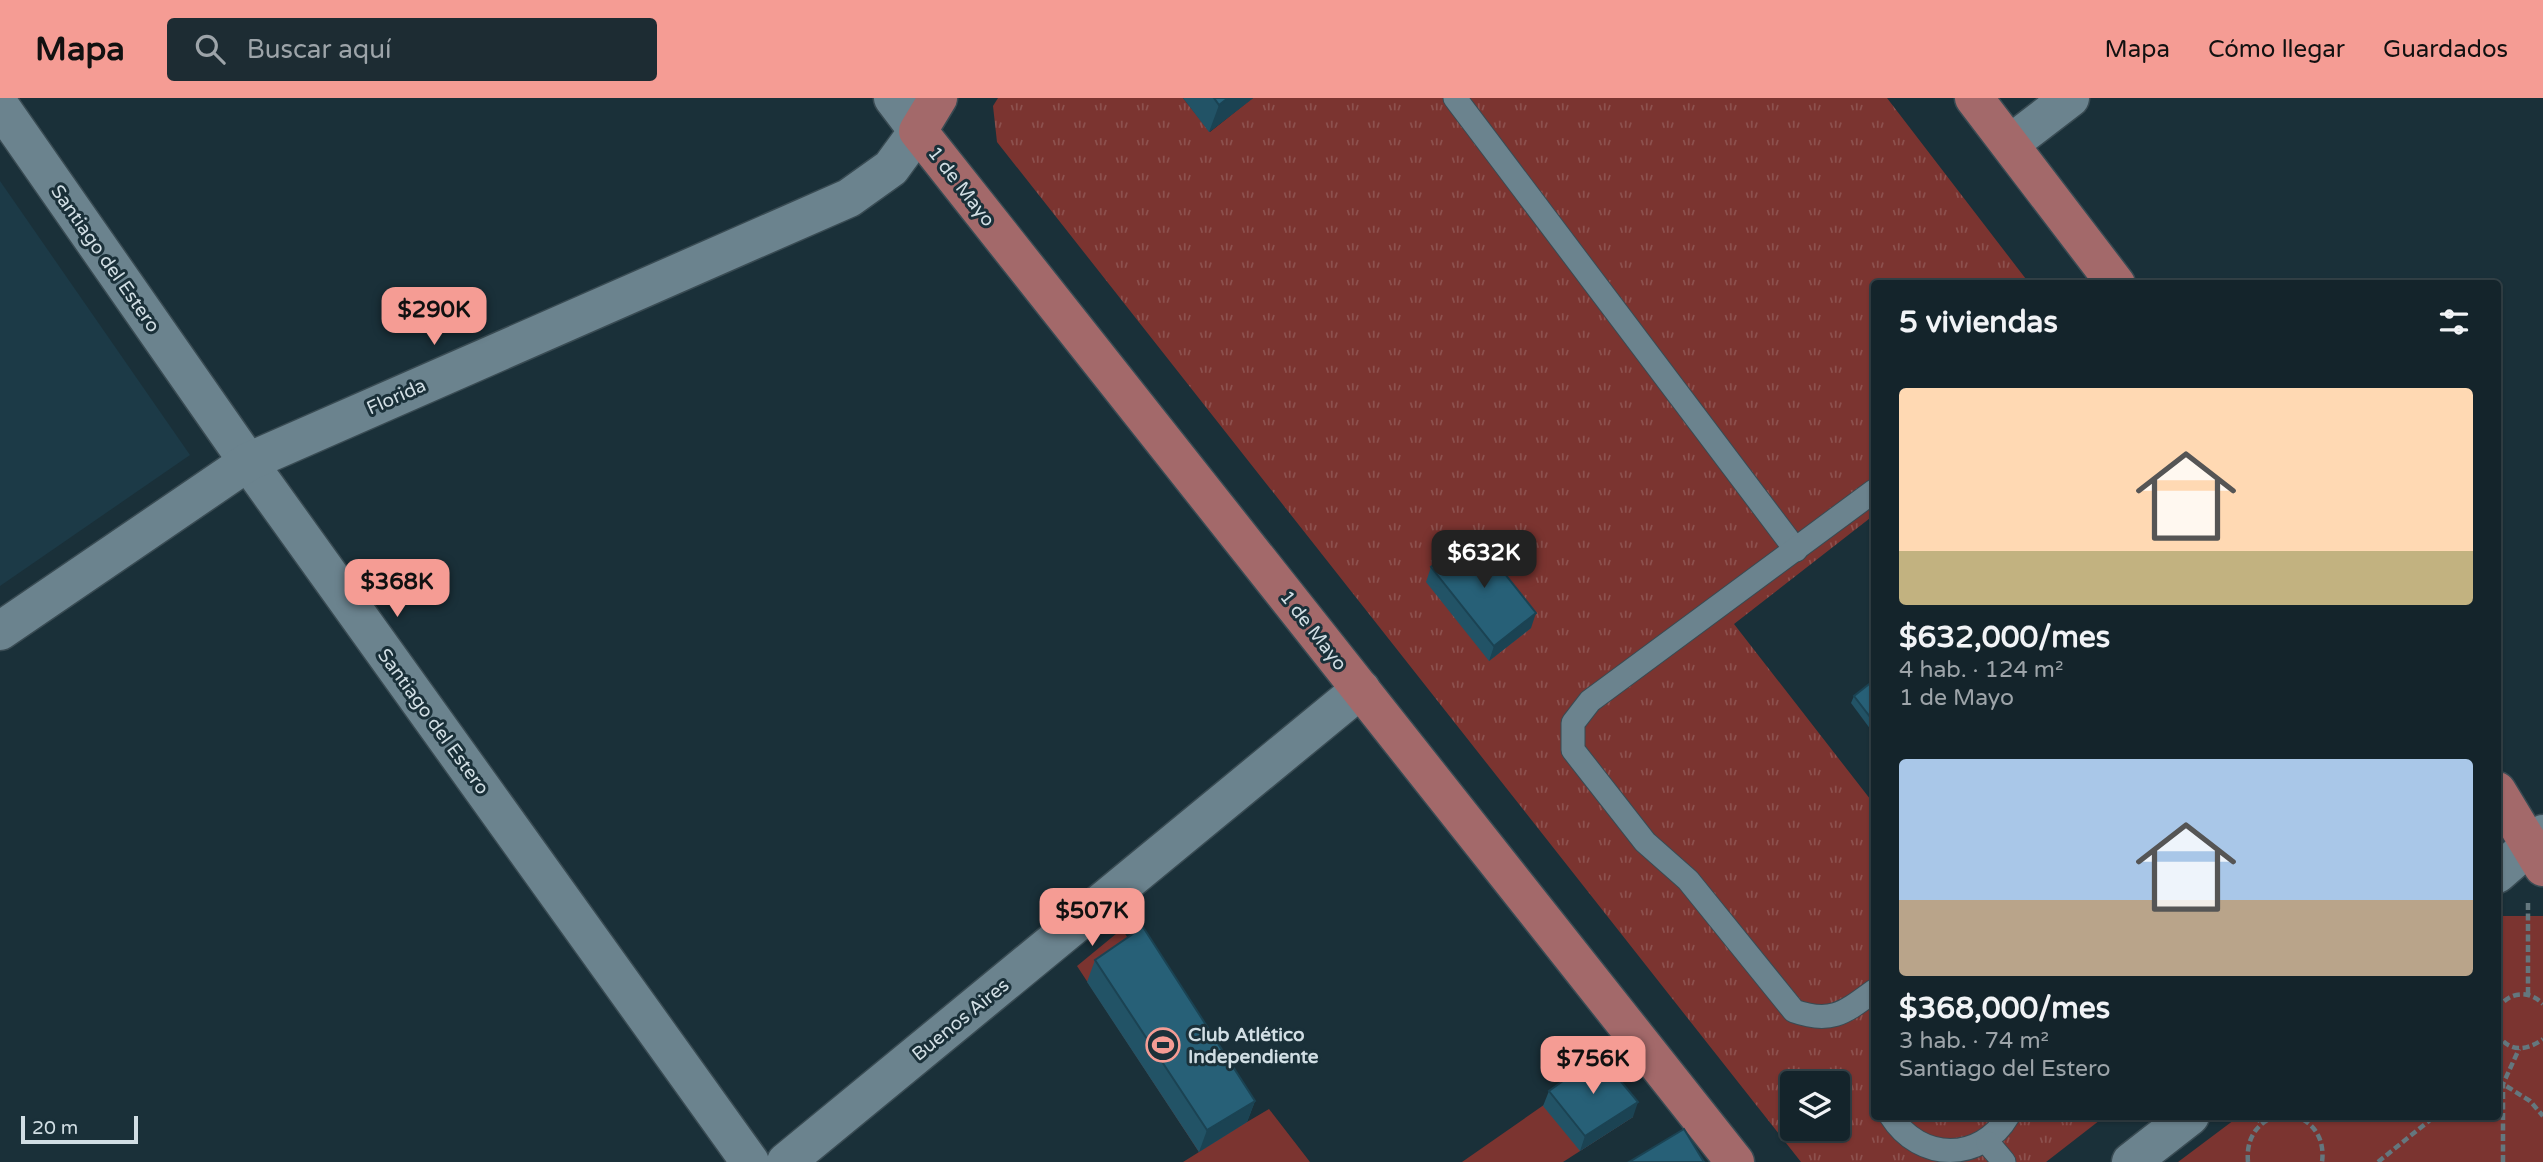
<!DOCTYPE html>
<html lang="es">
<head>
<meta charset="utf-8">
<style>
  :root { --surface:#14242b; --page:#1d2c33; --text:#f1f3f6; --muted:#9da4a9; --line:#334147; --accent:#f59c94 }
  body { margin:0; font-family:"Varela Round",sans-serif; background:var(--page); color:var(--text); height:100vh; display:flex; flex-direction:column; font-size:26px; white-space:nowrap }
  * { box-sizing:border-box; margin:0 }
  p { font-size:23px; color:var(--muted) }
  .icon { flex:none; width:38px; height:38px; fill:none; stroke:currentColor; stroke-width:2; stroke-linecap:round; stroke-linejoin:round }
  .map { position:relative; flex:1; overflow:hidden }
  .drawer { position:absolute; left:1871px; top:182px; width:630px; height:840px; display:flex; flex-direction:column; background:var(--surface); border-radius:7px; box-shadow:0 2px 5px #0004,0 0 0 2px var(--line) }
  .drawer>* { flex:none }
  .tools { position:absolute; left:1780px; top:973px; display:grid; gap:14px }
  .tools a { display:grid; place-items:center; width:70px; height:70px; border-radius:7px; background:var(--surface); box-shadow:0 2px 5px #0004,0 0 0 2px var(--line); font-size:35px }
  .scale { position:absolute; left:21px; bottom:18px; width:117px; box-sizing:border-box; padding-left:7px; border:4px solid #d1dee4; border-top:0; font-size:19px; line-height:24px; white-space:nowrap; color:#d1dee4; -webkit-text-stroke:5px #1a3039; paint-order:stroke }
  .price { position:absolute; translate:-50% -60px; padding:0 16px; border-radius:14px; background:var(--accent); color:#111; font-size:23px; line-height:46px; filter:drop-shadow(0 2px 4px #0008) }
  .price::after { content:''; position:absolute; left:50%; top:42px; width:21px; height:16px; margin-left:-10px; background:inherit; clip-path:polygon(0 0,100% 0,50% 100%) }
  .price.current { background:#222; color:#fff }
  ul { padding:0; list-style:none }
  li { display:grid; align-content:center; gap:14px; height:371px; padding:0 28px }
  li span { display:grid; place-items:center; height:217px; border-radius:7px; color:#555 }
  li>.icon { margin-inline-start:auto }
  span .icon { width:126px; height:126px; fill:#fffc; stroke-width:1 }
  li b { font-size:30px }
  h2 { display:flex; justify-content:space-between; align-items:center; height:84px; padding:0 28px; font-size:30px }
  header { display:flex; align-items:center; gap:42px; box-sizing:border-box; height:98px; padding:0 35px; background:var(--accent); color:#111 }
  header strong { font-size:33px }
  nav { display:flex; gap:38px; margin-inline-start:auto; font-size:24px }
  .search { width:490px; height:63px; background:var(--page); display:flex; align-items:center; gap:18px; box-sizing:border-box; padding:0 24px; border-radius:7px; color:var(--muted); font-size:26px }
  .map>svg:first-child { display:block }
  .built { fill:#1c3a47 }
  .grass { fill:url(#grass-tufts); fill-rule:evenodd }
  .park { fill:#7b3430 }
  .lines { fill:none; stroke-linecap:round; stroke-linejoin:round }
  .lane-casing { stroke:#394b53; stroke-width:25 }
  .street-casing { stroke:#394b53; stroke-width:41 }
  .secondary-casing { stroke:#394b53; stroke-width:41 }
  .primary-casing { stroke:#394b53; stroke-width:41 }
  .path { stroke:#64777e; stroke-width:4.5; stroke-dasharray:7 3.5; stroke-linecap:butt }
  .lane { stroke:#6b838e; stroke-width:23 }
  .street { stroke:#6b838e; stroke-width:38 }
  .secondary { stroke:#6b838e; stroke-width:38 }
  .primary { stroke:#a3696a; stroke-width:38 }
  .wall { fill:#225366 }
  .shaded-wall { fill:#1b4353 }
  .building { fill:#276077; stroke:#1b4353; stroke-width:2 }
  .labels { text-anchor:middle; stroke-width:6; stroke-linejoin:round; paint-order:stroke }
  .street-label { font-size:19px; fill:#d1dee4; stroke:#1a3039 }
  .poi-label { font-size:19px; font-weight:bold; fill:#d1dee4; stroke:#1a3039; text-anchor:start }
</style>
</head>
<body>
<header>
<strong>Mapa</strong>
<div class="search"><svg class="icon" aria-label="search" viewBox="0 0 24 24"><circle cx="10" cy="10" r="6"/><path d="M15 15l6 6"/></svg>Buscar aquí</div>
<nav><a>Mapa</a><a>Cómo llegar</a><a>Guardados</a></nav>
</header>
<div class="map">
<svg width="2543" height="1064" viewBox="0 0 2543 1064">
  <defs>
    <pattern id="grass-tufts" width="24" height="20" patternUnits="userSpaceOnUse" patternTransform="scale(1.75)"><rect width="24" height="20" fill="#7b3430"/><path d="M3 7l-1-3M5 7V3M7 7l1-3M15 17l-1-3M17 17v-4M19 17l1-3" fill="none" stroke="#8d514e"/></pattern>
  </defs>
  <rect width="100%" height="100%" fill="#1a3039"/>
  <polygon class="built" points="0,83 190,357 0,488"/>
  <path class="grass" d="M998,0h185l27,34 43,-34h634l142,185 -155,1v231l-140,109 140,180v312l230,1 -58,45h-245l-804,-1020 -4,-36zM1792,985h46v46h-46z"/>
  <g class="park">
    <polygon points="2501,818 2543,818 2543,1064 2178,1064 2238,1019 2497,1018 2497,821"/>
    <polygon points="1122,831 1247,1024 1269,1011 1310,1064 1183,1064 1199,1054 1077,868"/>
    <polygon points="1594,972 1633,1019 1563,1064 1462,1064"/>
  </g>
  <g class="lines">
    <defs>
      <g id="lane">
        <polyline points="1455,0 1796,452"/>
        <path d="M1874,393l-284,210 -17,22v27l72,92 43,38 106,131c37,13 50,2 80,-20"/>
        <path d="M1891,1018c29,46 90,46 117,0"/>
        <polyline points="1988,1045 2004,1064"/>
      </g>
      <g id="street">
        <polyline points="0,8 248,364 750,1064"/>
        <polyline points="2010,46 2070,0"/>
        <polyline points="0,533 248,364 849,100 891,70 918,33"/>
        <polyline points="2497,776 2543,736"/>
        <polyline points="786,1064 1361,591"/>
        <polyline points="2131,1064 2190,1018"/>
      </g>
      <polyline id="secondary" points="893,0 918,33"/>
      <g id="primary">
        <polyline points="938,0 918,33 1735,1064"/>
        <polyline points="1974,0 2116,186"/>
        <polyline points="2497,693 2543,769"/>
      </g>
    </defs>
    <use href="#lane" class="lane-casing"/>
    <use href="#street" class="street-casing"/>
    <use href="#secondary" class="secondary-casing"/>
    <use href="#primary" class="primary-casing"/>
    <g class="path">
      <polyline points="2528,896 2528,803"/>
      <path d="M2497,911c12,-17 31,-20 46,-5"/>
      <path d="M2497,935c11,20 30,18 46,6"/>
      <polyline points="2497,988 2503,986 2530,1003 2543,1018"/>
      <polyline points="2256,1018 2261,1025"/>
      <path d="M2293,1018c22,5 32,25 29,46"/>
      <path d="M2248,1064c-2,-22 7,-38 28,-46"/>
      <polyline points="2378,1064 2435,1018"/>
      <polyline points="2503,1064 2503,986 2519,951"/>
    </g>
    <use href="#lane" class="lane"/>
    <use href="#street" class="street"/>
    <use href="#secondary" class="secondary"/>
    <use href="#primary" class="primary"/>
  </g>
  <g class="wall">
    <polygon points="1183,0 1253,0 1209,34"/>
    <polygon points="1431,469 1531,530 1489,563 1426,484"/>
    <polygon points="1874,585 1874,636 1851,605 1854,598"/>
    <polygon points="1095,862 1255,1003 1247,1024 1199,1054 1087,884"/>
    <polygon points="1549,993 1633,1019 1580,1053 1543,1008"/>
  </g>
  <g class="shaded-wall">
    <polygon points="1228,0 1253,0 1209,34 1219,7"/>
    <polygon points="1536,515 1531,530 1489,563 1494,548"/>
    <polygon points="1255,1003 1247,1024 1199,1054 1207,1032"/>
    <polygon points="1638,1004 1633,1019 1580,1053 1585,1038"/>
  </g>
  <g class="building">
    <polygon points="1214,0 1228,0 1219,7"/>
    <polygon points="1473,436 1536,515 1494,548 1431,469"/>
    <polygon points="1873,583 1874,585 1874,624 1854,598"/>
    <polygon points="1143,829 1255,1003 1207,1032 1095,862"/>
    <polygon points="1599,957 1638,1004 1585,1038 1549,993"/>
    <polygon points="1684,1031 1704,1064 1629,1064"/>
  </g>
  <defs>
    <symbol id="stadium-ring" viewBox="-11 -11 22 22"><circle r="9.5" fill="#1a3039" stroke="#f59c94" stroke-width="1.5"/><path d="M0-5a6.5 5 0 1 0 0 10a6.5 5 0 1 0 0-10ZM-3.5-1.8h7v3.6h-7Z" fill="#f59c94"/></symbol>
  </defs>
  <g fill-rule="evenodd">
    <use href="#stadium-ring" x="1144" y="928" width="38" height="38"/>
  </g>
  <g class="labels">
    <g class="street-label">
      <text transform="translate(962 88) rotate(52)" y="7">1 de Mayo</text>
      <text transform="translate(106 160) rotate(55)" y="7">Santiago del Estero</text>
      <text transform="translate(396 298) rotate(-24)" y="7">Florida</text>
      <text transform="translate(1314 532) rotate(52)" y="7">1 de Mayo</text>
      <text transform="translate(434 623) rotate(54)" y="7">Santiago del Estero</text>
      <text transform="translate(960 921) rotate(-39)" y="7">Buenos Aires</text>
    </g>
    <g class="poi-label">
      <text x="1188" y="943">Club Atlético<tspan x="1188" dy="22">Independiente</tspan></text>
    </g>
  </g>
</svg>
<div class="tools">
<a><svg class="icon" aria-label="layers" viewBox="0 0 24 24"><path d="M12 4l9 5-9 5-9-5zM3 14l9 5 9-5"/></svg></a>
</div>
<div class="scale">20 m</div>
<b class="price" style="left:434px;top:249px">$290K</b>
<b class="price current" style="left:1484px;top:492px">$632K</b>
<b class="price" style="left:397px;top:521px">$368K</b>
<b class="price" style="left:1092px;top:850px">$507K</b>
<b class="price" style="left:1593px;top:998px">$756K</b>
<section class="drawer">
<h2>5 viviendas<svg class="icon" aria-label="filters" viewBox="0 0 24 24"><path d="M4 7h16M4 17h16"/><circle cx="9" cy="7" r="2"/><circle cx="15" cy="17" r="2"/></svg></h2>
<ul>
<li><span style="background:linear-gradient(#ffd9b3 75%,#c2b280 0)"><svg class="icon" aria-label="home" viewBox="0 0 24 24"><path d="M3 11l9-7 9 7M6 9v11h12V9"/></svg></span><div><b>$632,000/mes</b><p>4 hab. · 124 m²</p><p>1 de Mayo</p></div></li>
<li><span style="background:linear-gradient(#a9c7e8 65%,#b9a48a 0)"><svg class="icon" aria-label="home" viewBox="0 0 24 24"><path d="M3 11l9-7 9 7M6 9v11h12V9"/></svg></span><div><b>$368,000/mes</b><p>3 hab. · 74 m²</p><p>Santiago del Estero</p></div></li>
</ul>
</section>
</div>
</body>
</html>
